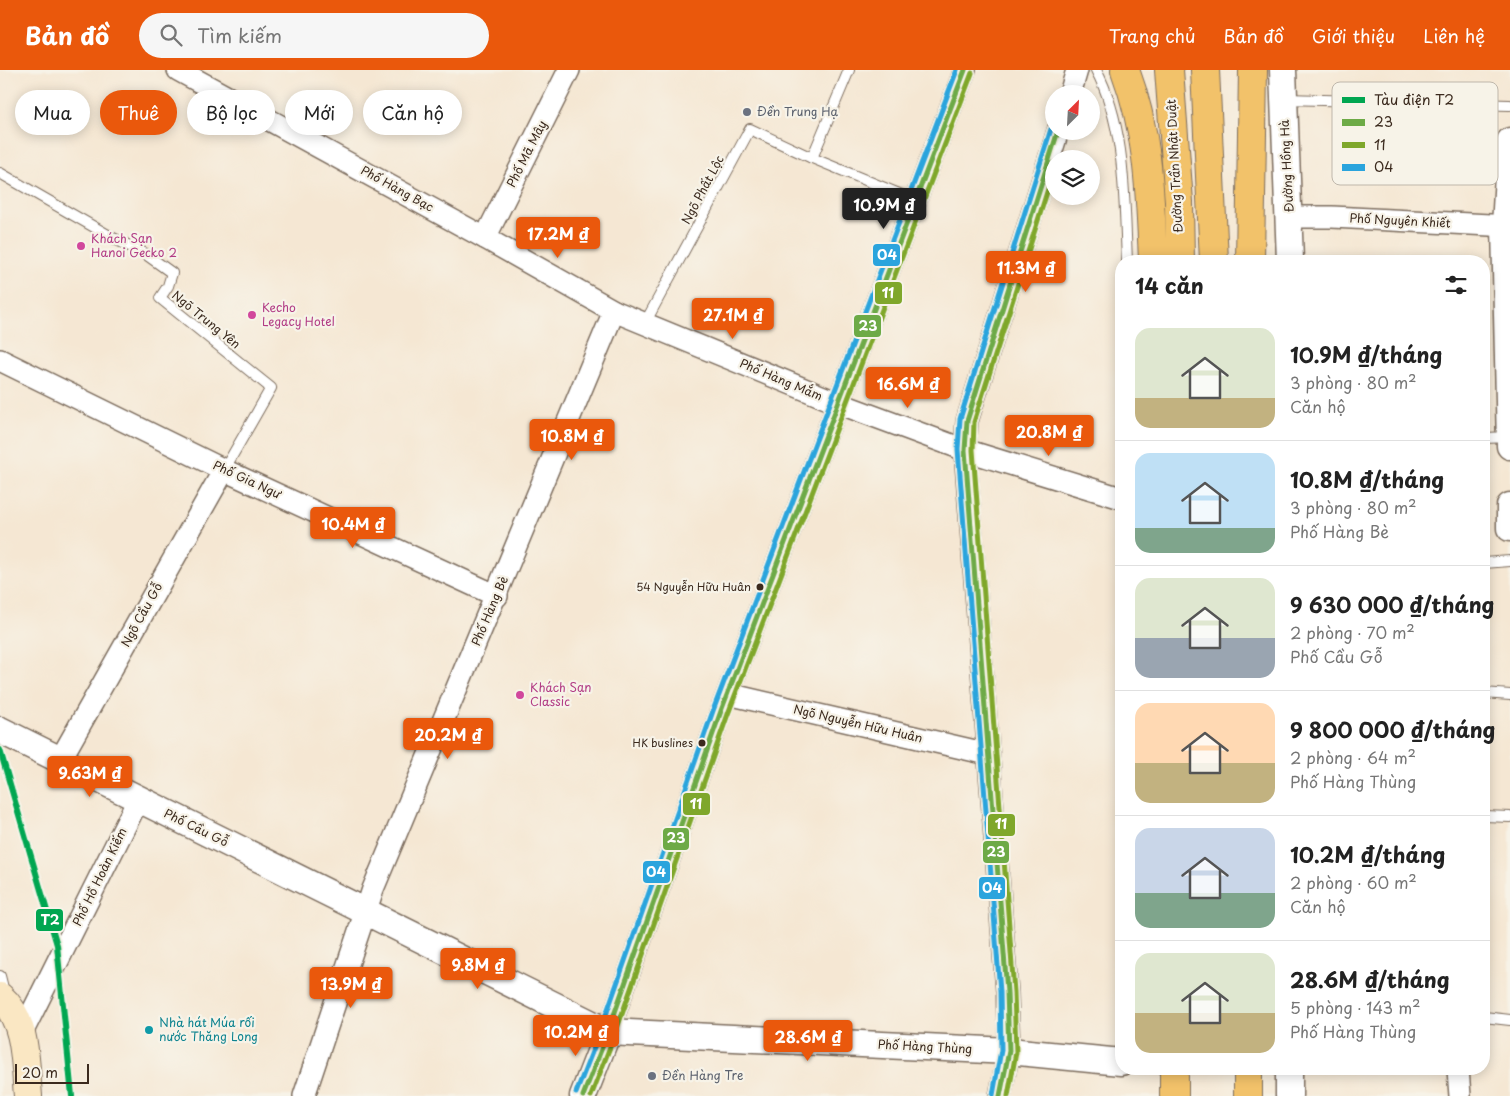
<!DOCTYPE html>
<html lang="vi">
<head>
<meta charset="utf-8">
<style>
  :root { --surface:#fff; --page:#f6f6f6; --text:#222; --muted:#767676; --line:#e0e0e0; --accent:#ea580c }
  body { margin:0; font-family:"Playpen Sans",sans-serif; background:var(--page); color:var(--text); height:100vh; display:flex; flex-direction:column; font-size:19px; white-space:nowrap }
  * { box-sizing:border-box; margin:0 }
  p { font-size:16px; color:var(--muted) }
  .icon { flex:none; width:28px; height:28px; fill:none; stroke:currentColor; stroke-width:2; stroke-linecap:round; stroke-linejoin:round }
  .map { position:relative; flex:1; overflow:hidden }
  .drawer { position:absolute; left:1115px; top:185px; width:375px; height:820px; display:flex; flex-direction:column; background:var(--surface); border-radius:20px; box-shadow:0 2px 12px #0003 }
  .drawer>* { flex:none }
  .guide { position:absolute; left:15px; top:20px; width:475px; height:45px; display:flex; gap:10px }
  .needle { width:32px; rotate:24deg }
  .buttons { position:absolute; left:1045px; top:15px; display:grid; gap:10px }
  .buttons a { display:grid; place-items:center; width:55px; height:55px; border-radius:50%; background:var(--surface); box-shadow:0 2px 12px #0003; font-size:25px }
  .scale { position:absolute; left:15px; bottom:12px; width:74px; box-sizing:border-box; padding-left:5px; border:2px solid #3b2a1e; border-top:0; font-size:14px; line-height:18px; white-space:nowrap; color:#3b2a1e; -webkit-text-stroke:4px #f7f3e8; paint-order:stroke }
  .price { position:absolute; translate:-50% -42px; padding:0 11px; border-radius:5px; background:var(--accent); color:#fff; font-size:16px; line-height:32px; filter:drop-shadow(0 1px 2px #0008) }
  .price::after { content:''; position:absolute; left:50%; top:30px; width:15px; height:11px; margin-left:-8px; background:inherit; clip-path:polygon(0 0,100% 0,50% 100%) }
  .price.selected { background:#222; color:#fff }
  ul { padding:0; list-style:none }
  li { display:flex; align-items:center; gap:15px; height:125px; padding:0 20px }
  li+li { border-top:1px solid var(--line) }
  li span { display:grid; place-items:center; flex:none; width:140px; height:100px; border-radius:15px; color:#555 }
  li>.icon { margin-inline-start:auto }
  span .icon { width:60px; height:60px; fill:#fffc; stroke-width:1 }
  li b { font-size:21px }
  h2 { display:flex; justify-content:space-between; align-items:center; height:60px; padding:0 20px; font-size:21px }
  .tag { padding:0 18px; border-radius:22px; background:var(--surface); box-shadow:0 2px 12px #0003; font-size:18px; line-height:45px }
  .tag.selected { background:var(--accent); color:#fff }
  header { display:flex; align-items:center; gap:30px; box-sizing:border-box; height:70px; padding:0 25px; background:var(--accent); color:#fff }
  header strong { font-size:24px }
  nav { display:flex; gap:28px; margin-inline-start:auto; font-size:18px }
  .search { width:350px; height:45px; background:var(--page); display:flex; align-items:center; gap:12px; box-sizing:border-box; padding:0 18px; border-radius:28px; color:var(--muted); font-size:19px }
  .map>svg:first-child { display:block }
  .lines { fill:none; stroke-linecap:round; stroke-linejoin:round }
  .service-casing { stroke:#7c6c5d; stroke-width:12 }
  .minor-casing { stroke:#7c6c5d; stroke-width:24 }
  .tertiary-casing { stroke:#7c6c5d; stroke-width:29 }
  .secondary-casing { stroke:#7c6c5d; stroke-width:30 }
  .primary-casing { stroke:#7c6c5d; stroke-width:30 }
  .service { stroke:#fff; stroke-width:10 }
  .minor { stroke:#fff; stroke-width:21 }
  .tertiary { stroke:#fff; stroke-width:26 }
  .secondary { stroke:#fae7c3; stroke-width:28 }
  .primary { stroke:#f2c26a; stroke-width:28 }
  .bus-1-casing { stroke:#f7f3e8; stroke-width:9 }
  .bus-2-casing { stroke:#f7f3e8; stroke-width:9 }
  .bus-3-casing { stroke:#f7f3e8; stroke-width:9 }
  .bus-1 { stroke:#6daa46; stroke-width:5 }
  .bus-2 { stroke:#7fa72b; stroke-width:5 }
  .bus-3 { stroke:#2aa4dd; stroke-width:5 }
  .metro-1-casing { stroke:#f7f3e8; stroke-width:10 }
  .metro-1 { stroke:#00a651; stroke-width:6 }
  .worship-dot { fill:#6b7280; stroke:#f7f3e8; stroke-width:2 }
  .hotel-dot { fill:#d1479c; stroke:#f7f3e8; stroke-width:2 }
  .bus-dot { fill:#3b2a1e; stroke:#f7f3e8; stroke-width:2 }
  .culture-dot { fill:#0f9aa8; stroke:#f7f3e8; stroke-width:2 }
  .labels { text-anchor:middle; stroke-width:4.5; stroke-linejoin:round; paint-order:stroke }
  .bus-label { font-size:11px; fill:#3b2a1e; stroke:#f7f3e8; text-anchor:end }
  .worship-label { font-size:12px; fill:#5b616d; stroke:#f7f3e8; text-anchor:start }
  .street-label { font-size:12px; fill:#3b2a1e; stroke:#f7f3e8 }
  .hotel-label { font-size:12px; fill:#b23c85; stroke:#f7f3e8; text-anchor:start }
  .culture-label { font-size:12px; fill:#0d838f; stroke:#f7f3e8; text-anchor:start }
  .key { fill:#f7f3e8; stroke:#bfb7ab; stroke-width:1 }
  .key-label { font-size:14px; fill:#3b2a1e }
  .line-badge { stroke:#f7f3e8; stroke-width:2 }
  .badge-label { font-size:14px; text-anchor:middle; font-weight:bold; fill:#fff }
</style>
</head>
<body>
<header>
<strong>Bản đồ</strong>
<div class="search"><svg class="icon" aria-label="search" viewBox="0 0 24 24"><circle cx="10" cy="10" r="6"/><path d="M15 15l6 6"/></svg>Tìm kiếm</div>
<nav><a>Trang chủ</a><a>Bản đồ</a><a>Giới thiệu</a><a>Liên hệ</a></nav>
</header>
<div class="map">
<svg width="1510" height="1026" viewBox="0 0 1510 1026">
  <rect width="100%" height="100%" fill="#f7f3e8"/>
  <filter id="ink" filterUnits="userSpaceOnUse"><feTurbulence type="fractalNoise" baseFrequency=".02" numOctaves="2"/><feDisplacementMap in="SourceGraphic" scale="10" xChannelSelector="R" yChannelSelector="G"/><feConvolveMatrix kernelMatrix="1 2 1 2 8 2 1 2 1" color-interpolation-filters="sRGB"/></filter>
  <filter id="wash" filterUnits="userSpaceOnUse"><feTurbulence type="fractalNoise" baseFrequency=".0096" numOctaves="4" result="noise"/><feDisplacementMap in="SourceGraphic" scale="20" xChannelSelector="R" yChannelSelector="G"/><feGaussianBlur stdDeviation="1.12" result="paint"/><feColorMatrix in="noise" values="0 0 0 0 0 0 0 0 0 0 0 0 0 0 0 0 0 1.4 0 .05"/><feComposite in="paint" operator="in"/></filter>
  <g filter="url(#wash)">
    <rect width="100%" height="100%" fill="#f5e7d3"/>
  </g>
  <g filter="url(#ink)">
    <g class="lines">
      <defs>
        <g id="service">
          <path d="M1096,0c30,57 28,128 31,191"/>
          <polyline points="1285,29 1510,35"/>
          <polyline points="812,88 849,0"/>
          <polyline points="0,103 115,169 144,183 172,203 168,216 160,228 271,318 224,400"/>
          <polyline points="645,253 750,59 812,88 914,130"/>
          <polyline points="1484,368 1510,367"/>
          <polyline points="1484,493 1510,491"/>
          <polyline points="1484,623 1510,625"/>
          <polyline points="1484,746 1510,747"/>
          <polyline points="0,906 5,926"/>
          <polyline points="1484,947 1510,950"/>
        </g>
        <g id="minor">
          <polyline points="178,0 485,168 614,241 838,333 965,380 1121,428"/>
          <polyline points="1070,24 1077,0"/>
          <polyline points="1290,147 1332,147 1510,156"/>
          <polyline points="485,168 569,0"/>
          <polyline points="0,290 224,400 497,526"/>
          <polyline points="728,624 988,684"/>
          <polyline points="60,690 224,400"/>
          <polyline points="608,962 721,641 965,0"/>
          <polyline points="21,965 138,730"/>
          <polyline points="1458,999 1460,1026"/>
          <polyline points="304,1026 373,819 614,241"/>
          <polyline points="1000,1026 1009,981 1007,922 965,380 967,351 1058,61"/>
        </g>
        <g id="tertiary">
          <polyline points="1283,0 1290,191"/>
          <polyline points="1510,71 1505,156 1510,376"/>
          <polyline points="1510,436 1510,458"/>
          <polyline points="0,660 608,962 1009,981 1121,992"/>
          <polyline points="1289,999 1289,1026"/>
          <polyline points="583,1026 608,962"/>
        </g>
        <path id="secondary" d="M0,927c27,23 25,67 28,99"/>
        <g id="primary">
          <path d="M1125,0c24,64 25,124 28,191"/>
          <polyline points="1169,0 1179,132 1180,191"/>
          <polyline points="1205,0 1214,191"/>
          <polyline points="1250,191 1253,0"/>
          <polyline points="1248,999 1248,1026"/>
          <polyline points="1174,1026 1174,999"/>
        </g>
      </defs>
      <use href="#service" class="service-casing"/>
      <use href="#minor" class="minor-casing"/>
      <use href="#tertiary" class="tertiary-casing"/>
      <use href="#secondary" class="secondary-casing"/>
      <use href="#primary" class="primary-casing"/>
      <use href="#service" class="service"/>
      <use href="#minor" class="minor"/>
      <use href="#tertiary" class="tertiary"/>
      <use href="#secondary" class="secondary"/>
      <use href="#primary" class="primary"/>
      <defs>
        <g id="bus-1">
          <polyline points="583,1026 608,962 721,641 965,0"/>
          <polyline points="1000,1026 1009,981 1007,922 965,380 967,351 1058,61"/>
        </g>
        <g id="bus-2">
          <polyline points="591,1026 615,964 728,644 972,3"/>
          <polyline points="1008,1026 1016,982 1014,922 973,380 974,352 1054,100"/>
        </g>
        <g id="bus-3">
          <polyline points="576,1023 601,959 714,638 957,0"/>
          <polyline points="993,1025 1001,980 1000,922 958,379 960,349 1051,59"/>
        </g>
      </defs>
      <use href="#bus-1" class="bus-1-casing"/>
      <use href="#bus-2" class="bus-2-casing"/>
      <use href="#bus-3" class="bus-3-casing"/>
      <use href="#bus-1" class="bus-1"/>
      <use href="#bus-2" class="bus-2"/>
      <use href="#bus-3" class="bus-3"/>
      <defs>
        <polyline id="metro-1" points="0,680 57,875 72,1026"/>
      </defs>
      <use href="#metro-1" class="metro-1-casing"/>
      <use href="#metro-1" class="metro-1"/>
    </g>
  </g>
  <g class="worship-dot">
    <circle cx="747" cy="42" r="5"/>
    <circle cx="652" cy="1006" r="5"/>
  </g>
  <g class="hotel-dot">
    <circle cx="81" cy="176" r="5"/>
    <circle cx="252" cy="245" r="5"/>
    <circle cx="520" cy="625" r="5"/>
  </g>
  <g class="bus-dot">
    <circle cx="760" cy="517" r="4.5"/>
    <circle cx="702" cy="673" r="4.5"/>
  </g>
  <circle class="culture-dot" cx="149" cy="960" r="5"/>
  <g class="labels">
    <g class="bus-label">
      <text x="751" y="521">54 Nguyễn Hữu Huân</text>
      <text x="693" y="677">HK buslines</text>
    </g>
    <g class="worship-label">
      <text x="757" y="46">Đền Trung Hạ</text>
      <text x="662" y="1010">Đền Hàng Tre</text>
    </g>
    <g class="street-label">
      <text transform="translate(527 84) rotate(-63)" y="4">Phố Mã Mây</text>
      <text transform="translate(1175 96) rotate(-93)" y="4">Đường Trần Nhật Duật</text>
      <text transform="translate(1287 96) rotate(-93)" y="4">Đường Hồng Hà</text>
      <text transform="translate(397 119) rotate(29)" y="4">Phố Hàng Bạc</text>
      <text transform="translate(703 120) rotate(-62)" y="4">Ngõ Phất Lộc</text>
      <text transform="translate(1400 151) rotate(3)" y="4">Phố Nguyên Khiết</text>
      <text transform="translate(206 250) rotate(39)" y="4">Ngõ Trung Yên</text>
      <text transform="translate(781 310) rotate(23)" y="4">Phố Hàng Mắm</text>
      <text transform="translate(247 410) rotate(25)" y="4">Phố Gia Ngư</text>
      <text transform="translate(490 541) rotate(-67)" y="4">Phố Hàng Bè</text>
      <text transform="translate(142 545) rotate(-61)" y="4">Ngõ Cầu Gỗ</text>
      <text transform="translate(858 654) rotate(13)" y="4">Ngõ Nguyễn Hữu Huân</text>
      <text transform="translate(196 758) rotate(26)" y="4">Phố Cầu Gỗ</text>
      <text transform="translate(100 807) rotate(-64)" y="4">Phố Hồ Hoàn Kiếm</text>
      <text transform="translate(925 977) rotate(3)" y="4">Phố Hàng Thùng</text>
    </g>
    <g class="hotel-label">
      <text x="91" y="173">Khách Sạn<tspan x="91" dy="14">Hanoi Gecko 2</tspan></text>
      <text x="262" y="242">Kecho<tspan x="262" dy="14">Legacy Hotel</tspan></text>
      <text x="530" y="622">Khách Sạn<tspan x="530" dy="14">Classic</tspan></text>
    </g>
    <g class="culture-label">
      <text x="159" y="957">Nhà hát Múa rối<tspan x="159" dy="14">nước Thăng Long</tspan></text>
    </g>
  </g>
  <rect x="1332" y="12" width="166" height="103" rx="8" class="key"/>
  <rect x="1342" y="27" width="23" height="6" fill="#00a651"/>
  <rect x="1342" y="49" width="23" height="7" fill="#6daa46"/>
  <rect x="1342" y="72" width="23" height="6" fill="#7fa72b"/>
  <rect x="1342" y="94" width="23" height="7" fill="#2aa4dd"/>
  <g class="key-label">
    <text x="1374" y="35">Tàu điện T2</text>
    <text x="1374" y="57">23</text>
    <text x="1374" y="80">11</text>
    <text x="1374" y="102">04</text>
  </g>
  <g class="line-badge">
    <rect x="872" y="173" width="29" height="24" rx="5" fill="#2aa4dd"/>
    <rect x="874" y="211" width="29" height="24" rx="5" fill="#7fa72b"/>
    <rect x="853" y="244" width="29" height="24" rx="5" fill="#6daa46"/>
    <rect x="682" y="722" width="29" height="24" rx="5" fill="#7fa72b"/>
    <rect x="987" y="743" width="29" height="24" rx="5" fill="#7fa72b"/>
    <rect x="662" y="757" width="28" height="24" rx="5" fill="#6daa46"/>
    <rect x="982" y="770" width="28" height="24" rx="5" fill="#6daa46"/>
    <rect x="642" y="790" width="29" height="24" rx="5" fill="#2aa4dd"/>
    <rect x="978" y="806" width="28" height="24" rx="5" fill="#2aa4dd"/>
    <rect x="35" y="838" width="29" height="24" rx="5" fill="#00a651"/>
  </g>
  <g class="badge-label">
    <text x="887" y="190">04</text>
    <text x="888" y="228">11</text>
    <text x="868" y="261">23</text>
    <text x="696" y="739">11</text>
    <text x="1001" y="759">11</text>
    <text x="676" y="773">23</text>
    <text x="996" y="787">23</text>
    <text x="656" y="807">04</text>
    <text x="992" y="823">04</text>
    <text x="50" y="855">T2</text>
  </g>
</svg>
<div class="buttons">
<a><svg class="needle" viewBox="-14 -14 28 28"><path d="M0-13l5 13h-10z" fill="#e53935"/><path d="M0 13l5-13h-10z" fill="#767676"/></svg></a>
<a><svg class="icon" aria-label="layers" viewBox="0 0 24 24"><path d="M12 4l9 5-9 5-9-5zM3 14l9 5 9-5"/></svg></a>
</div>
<div class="scale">20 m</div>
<b class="price selected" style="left:884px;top:160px">10.9M ₫</b>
<b class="price" style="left:558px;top:189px">17.2M ₫</b>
<b class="price" style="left:1026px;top:223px">11.3M ₫</b>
<b class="price" style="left:733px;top:270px">27.1M ₫</b>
<b class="price" style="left:908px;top:339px">16.6M ₫</b>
<b class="price" style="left:1049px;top:387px">20.8M ₫</b>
<b class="price" style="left:572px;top:391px">10.8M ₫</b>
<b class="price" style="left:353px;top:479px">10.4M ₫</b>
<b class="price" style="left:448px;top:690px">20.2M ₫</b>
<b class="price" style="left:90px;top:728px">9.63M ₫</b>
<b class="price" style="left:478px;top:920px">9.8M ₫</b>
<b class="price" style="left:351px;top:939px">13.9M ₫</b>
<b class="price" style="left:576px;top:987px">10.2M ₫</b>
<b class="price" style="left:808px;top:992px">28.6M ₫</b>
<div class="guide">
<a class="tag">Mua</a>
<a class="tag selected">Thuê</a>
<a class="tag">Bộ lọc</a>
<a class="tag">Mới</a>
<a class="tag">Căn hộ</a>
</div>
<section class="drawer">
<h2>14 căn<svg class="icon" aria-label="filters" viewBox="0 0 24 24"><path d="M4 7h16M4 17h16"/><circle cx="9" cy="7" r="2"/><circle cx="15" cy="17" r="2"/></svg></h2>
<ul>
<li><span style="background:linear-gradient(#dfe7d0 70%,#c2b280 0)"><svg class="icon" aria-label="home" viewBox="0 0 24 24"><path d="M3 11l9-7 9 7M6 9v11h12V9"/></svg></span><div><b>10.9M ₫/tháng</b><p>3 phòng · 80 m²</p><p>Căn hộ</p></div></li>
<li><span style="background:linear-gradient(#bfe0f5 75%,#7fa58c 0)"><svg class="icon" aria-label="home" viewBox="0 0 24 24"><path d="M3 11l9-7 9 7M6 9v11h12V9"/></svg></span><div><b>10.8M ₫/tháng</b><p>3 phòng · 80 m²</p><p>Phố Hàng Bè</p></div></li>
<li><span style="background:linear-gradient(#dfe7d0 60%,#9aa5b1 0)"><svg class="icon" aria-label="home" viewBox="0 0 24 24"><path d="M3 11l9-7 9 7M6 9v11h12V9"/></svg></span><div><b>9 630 000 ₫/tháng</b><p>2 phòng · 70 m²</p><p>Phố Cầu Gỗ</p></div></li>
<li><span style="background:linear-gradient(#ffd9b3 60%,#c2b280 0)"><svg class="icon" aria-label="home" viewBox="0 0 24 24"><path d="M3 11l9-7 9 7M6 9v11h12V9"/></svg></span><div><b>9 800 000 ₫/tháng</b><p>2 phòng · 64 m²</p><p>Phố Hàng Thùng</p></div></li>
<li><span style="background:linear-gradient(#c9d6e8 65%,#7fa58c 0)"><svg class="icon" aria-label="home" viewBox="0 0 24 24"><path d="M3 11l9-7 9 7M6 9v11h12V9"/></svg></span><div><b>10.2M ₫/tháng</b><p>2 phòng · 60 m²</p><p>Căn hộ</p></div></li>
<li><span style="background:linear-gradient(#dfe7d0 60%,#c2b280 0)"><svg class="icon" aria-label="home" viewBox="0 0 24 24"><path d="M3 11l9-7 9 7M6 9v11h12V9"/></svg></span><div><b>28.6M ₫/tháng</b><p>5 phòng · 143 m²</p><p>Phố Hàng Thùng</p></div></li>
</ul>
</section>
</div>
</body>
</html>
